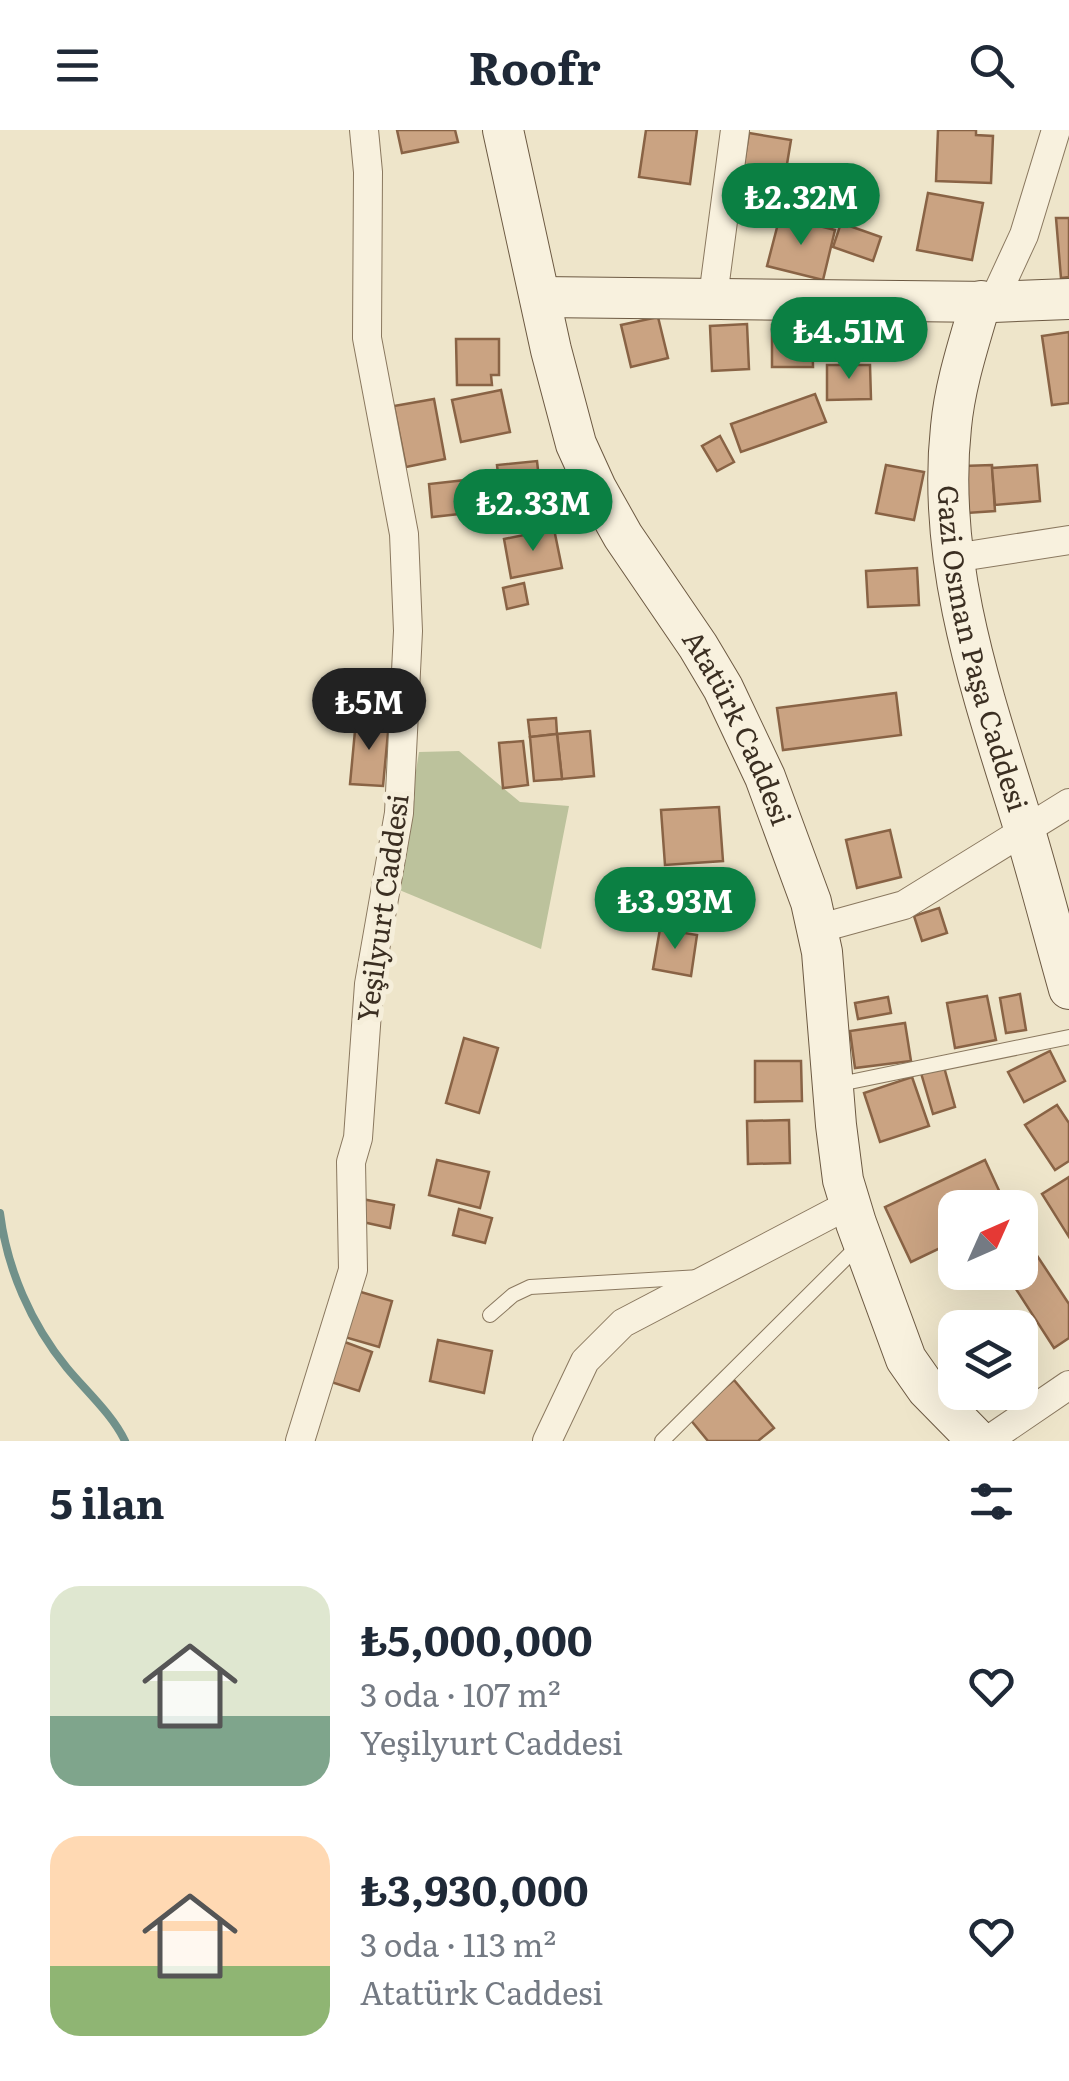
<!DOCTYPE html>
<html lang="tr">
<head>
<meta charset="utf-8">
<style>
  :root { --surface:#fff; --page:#f2f2f3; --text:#1f2937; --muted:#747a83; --accent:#0b8043 }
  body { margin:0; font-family:Literata,serif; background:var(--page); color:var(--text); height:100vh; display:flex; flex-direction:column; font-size:38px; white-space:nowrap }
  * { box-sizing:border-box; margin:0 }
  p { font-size:32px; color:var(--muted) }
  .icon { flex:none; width:55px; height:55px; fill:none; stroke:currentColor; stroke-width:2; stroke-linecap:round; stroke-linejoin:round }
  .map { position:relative; height:1311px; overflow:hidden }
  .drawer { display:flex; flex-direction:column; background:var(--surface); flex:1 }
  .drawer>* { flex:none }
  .needle { width:65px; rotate:45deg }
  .controls { position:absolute; left:938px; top:1060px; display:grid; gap:20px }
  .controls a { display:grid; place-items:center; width:100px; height:100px; border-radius:20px; background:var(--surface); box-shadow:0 10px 40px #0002; font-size:50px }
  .price { position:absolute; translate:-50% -85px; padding:0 22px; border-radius:35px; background:var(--accent); color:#fff; font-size:32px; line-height:65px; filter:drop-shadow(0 2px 5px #0008) }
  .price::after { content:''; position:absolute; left:50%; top:60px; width:30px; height:22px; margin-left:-15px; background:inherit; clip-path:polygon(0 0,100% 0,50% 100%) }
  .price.current { background:#222; color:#fff }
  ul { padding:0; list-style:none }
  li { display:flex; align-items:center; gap:30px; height:250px; padding:0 50px }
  li span { display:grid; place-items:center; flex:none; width:280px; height:200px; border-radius:30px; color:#555 }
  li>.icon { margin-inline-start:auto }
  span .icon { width:120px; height:120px; fill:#fffc; stroke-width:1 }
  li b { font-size:42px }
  h2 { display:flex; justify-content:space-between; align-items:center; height:120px; padding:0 50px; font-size:42px }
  header { display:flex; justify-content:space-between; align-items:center; height:130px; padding:0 50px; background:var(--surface); font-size:45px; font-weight:700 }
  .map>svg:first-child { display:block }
  .cemetery { fill:#bcc29c }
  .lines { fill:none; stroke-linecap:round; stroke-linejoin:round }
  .stream { stroke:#71918a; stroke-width:8 }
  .building { fill:#caa382; stroke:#896345; stroke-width:2.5 }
  .lane-casing { stroke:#8a785f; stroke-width:16 }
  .street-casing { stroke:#8a785f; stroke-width:30 }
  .secondary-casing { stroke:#6c5942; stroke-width:42 }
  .lane { stroke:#f8f1de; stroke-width:14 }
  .street { stroke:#f8f1de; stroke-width:28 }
  .secondary { stroke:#f8f1de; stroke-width:40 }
  .labels { text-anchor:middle; stroke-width:10; stroke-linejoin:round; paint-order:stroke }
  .street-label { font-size:28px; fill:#3b2f22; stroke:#f5eeda }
</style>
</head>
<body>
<header><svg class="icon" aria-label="menu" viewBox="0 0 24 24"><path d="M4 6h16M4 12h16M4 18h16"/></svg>Roofr<svg class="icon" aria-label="search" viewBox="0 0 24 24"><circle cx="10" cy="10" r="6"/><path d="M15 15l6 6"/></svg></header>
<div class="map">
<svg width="1069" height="1311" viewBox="0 0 1069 1311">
  <rect width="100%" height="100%" fill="#eee5ca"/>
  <polygon class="cemetery" points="459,621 520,672 569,676 541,819 397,759 419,622"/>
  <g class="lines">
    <path class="stream" d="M0,1083c7,56 31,111 67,155 19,23 45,46 58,73"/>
  </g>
  <g class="building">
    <polygon points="397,0 455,0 458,12 402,23"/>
    <polygon points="646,0 697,0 690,54 639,47"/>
    <polygon points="938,0 976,0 976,5 993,6 991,53 936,51"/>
    <polygon points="749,3 791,10 783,58 741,51"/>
    <polygon points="928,63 983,73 972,130 917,120"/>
    <polygon points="780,86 835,100 823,150 767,136"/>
    <polygon points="1056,88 1069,88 1069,147 1061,148"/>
    <polygon points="841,93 881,107 873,131 833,117"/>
    <polygon points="658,187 668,228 631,237 621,195"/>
    <polygon points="747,194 749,239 712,241 710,196"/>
    <polygon points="772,195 812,195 813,237 772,237"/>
    <polygon points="1069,202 1069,273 1052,275 1042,206"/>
    <polygon points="456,209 499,209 499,245 491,245 492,255 457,255"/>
    <polygon points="827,235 870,235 871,269 827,270"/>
    <polygon points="501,260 510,302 461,312 452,270"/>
    <polygon points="815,264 826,292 741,322 731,294"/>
    <polygon points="434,269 445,329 406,337 394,276"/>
    <polygon points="720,306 734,332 717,341 702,316"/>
    <polygon points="537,331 542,375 502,379 497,335"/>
    <polygon points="886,335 924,342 914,390 876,383"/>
    <polygon points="992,335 995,381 967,383 963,336"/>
    <polygon points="1037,335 1040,371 995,375 992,338"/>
    <polygon points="466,350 469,383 432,387 429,354"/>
    <polygon points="554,399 562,438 511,448 504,409"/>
    <polygon points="917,438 919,475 868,477 866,441"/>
    <polygon points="524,453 528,474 507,479 503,458"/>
    <polygon points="896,563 901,605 783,620 777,578"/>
    <polygon points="556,588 557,604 530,607 528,590"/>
    <polygon points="356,590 389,592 383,656 350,654"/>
    <polygon points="590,601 594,646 562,649 557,604"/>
    <polygon points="557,604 562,649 534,651 530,607"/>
    <polygon points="523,611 528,655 503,658 499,613"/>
    <polygon points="719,677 723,731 665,735 661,680"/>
    <polygon points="890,700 901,747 857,758 846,710"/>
    <polygon points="939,778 947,803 922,811 914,786"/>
    <polygon points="660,799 697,805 691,846 653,839"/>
    <polygon points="1020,864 1026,900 1006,903 1000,868"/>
    <polygon points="987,866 996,910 955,918 947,873"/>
    <polygon points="888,867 891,883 858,889 855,873"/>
    <polygon points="905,893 911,931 855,938 850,901"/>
    <polygon points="464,908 498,918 479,983 446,973"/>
    <polygon points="1050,921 1065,951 1024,972 1008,942"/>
    <polygon points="755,931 801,931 802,971 755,972"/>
    <polygon points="944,937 955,977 933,984 921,943"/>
    <polygon points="912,947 929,996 880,1012 864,963"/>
    <polygon points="1057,975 1069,993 1069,1031 1055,1040 1025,995"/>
    <polygon points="789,990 790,1033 748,1034 747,991"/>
    <polygon points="437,1030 489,1042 480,1078 429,1065"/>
    <polygon points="985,1030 1007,1078 955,1078 955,1111 911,1132 885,1077"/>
    <polygon points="1069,1047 1069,1107 1042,1064"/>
    <polygon points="362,1069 394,1075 390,1098 358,1091"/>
    <polygon points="459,1079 492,1088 485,1113 453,1105"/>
    <polygon points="1028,1112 1069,1174 1069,1208 1054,1218 1005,1142 1020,1142 1020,1118"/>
    <polygon points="354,1160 392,1171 379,1217 341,1206"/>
    <polygon points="438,1210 492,1221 484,1263 430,1251"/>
    <polygon points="342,1211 372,1222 359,1261 328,1251"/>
    <polygon points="734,1250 774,1298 758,1311 708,1311 689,1288"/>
  </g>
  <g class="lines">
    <defs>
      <g id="lane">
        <polyline points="835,955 1069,907"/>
        <polyline points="490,1185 513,1165 530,1157 700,1147"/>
        <polyline points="662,1311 859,1115"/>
      </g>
      <g id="street">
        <polyline points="713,167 735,0"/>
        <polyline points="993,172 1024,105 1056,0"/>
        <polyline points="954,428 1069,410"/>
        <polyline points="817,799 904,775 1069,673"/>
        <polyline points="300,1311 353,1140 351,1032 358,1008 369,854 399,683 408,501 404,404 367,208 368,42 364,0"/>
        <polyline points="547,1311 585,1231 623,1193 850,1074"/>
        <polyline points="987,1311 1069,1255"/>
      </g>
      <g id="secondary">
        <path id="s1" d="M503,0l48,220 25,94 20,44 27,48 75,110 25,42 42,89 46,125 11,50 14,173 7,55 13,43 50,136 21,30 51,52"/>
        <polyline points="540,167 993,172 1069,169"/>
        <path id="s2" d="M981,171c-12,42 -26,83 -30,126 -15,139 33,271 73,401 16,53 30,108 45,161"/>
      </g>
    </defs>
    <use href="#lane" class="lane-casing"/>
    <use href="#street" class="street-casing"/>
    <use href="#secondary" class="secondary-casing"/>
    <use href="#lane" class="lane"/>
    <use href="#street" class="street"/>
    <use href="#secondary" class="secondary"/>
  </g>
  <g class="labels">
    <g class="street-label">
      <text dy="10" stroke="none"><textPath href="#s2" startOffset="355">Gazi Osman Paşa Caddesi</textPath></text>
      <text dy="10" stroke="none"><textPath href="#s1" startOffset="650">Atatürk Caddesi</textPath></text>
      <text transform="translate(383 778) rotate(-82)" y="10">Yeşilyurt Caddesi</text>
    </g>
  </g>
</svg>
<div class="controls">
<a><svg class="needle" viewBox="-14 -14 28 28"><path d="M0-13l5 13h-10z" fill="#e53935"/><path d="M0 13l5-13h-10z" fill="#747a83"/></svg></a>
<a><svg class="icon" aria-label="layers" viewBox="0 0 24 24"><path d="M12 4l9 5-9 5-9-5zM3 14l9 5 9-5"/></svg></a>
</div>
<b class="price" style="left:801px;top:118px">₺2.32M</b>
<b class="price" style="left:849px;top:252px">₺4.51M</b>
<b class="price" style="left:533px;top:424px">₺2.33M</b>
<b class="price current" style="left:369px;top:623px">₺5M</b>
<b class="price" style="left:675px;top:822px">₺3.93M</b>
</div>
<section class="drawer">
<h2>5 ilan<svg class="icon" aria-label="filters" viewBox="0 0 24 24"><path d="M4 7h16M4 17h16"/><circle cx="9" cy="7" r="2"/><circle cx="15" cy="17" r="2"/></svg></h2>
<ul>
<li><span style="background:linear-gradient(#dfe7d0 65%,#7fa58c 0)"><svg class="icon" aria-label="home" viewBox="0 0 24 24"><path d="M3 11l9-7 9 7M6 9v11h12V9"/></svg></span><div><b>₺5,000,000</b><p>3 oda · 107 m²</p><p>Yeşilyurt Caddesi</p></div><svg class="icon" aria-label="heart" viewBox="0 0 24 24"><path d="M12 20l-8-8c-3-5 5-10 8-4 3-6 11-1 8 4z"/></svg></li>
<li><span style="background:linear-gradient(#ffd9b3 65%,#8fb573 0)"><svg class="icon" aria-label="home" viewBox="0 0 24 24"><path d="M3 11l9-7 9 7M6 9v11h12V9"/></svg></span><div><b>₺3,930,000</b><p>3 oda · 113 m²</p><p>Atatürk Caddesi</p></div><svg class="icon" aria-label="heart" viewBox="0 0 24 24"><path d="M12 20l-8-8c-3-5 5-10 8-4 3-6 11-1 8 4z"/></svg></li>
</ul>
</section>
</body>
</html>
